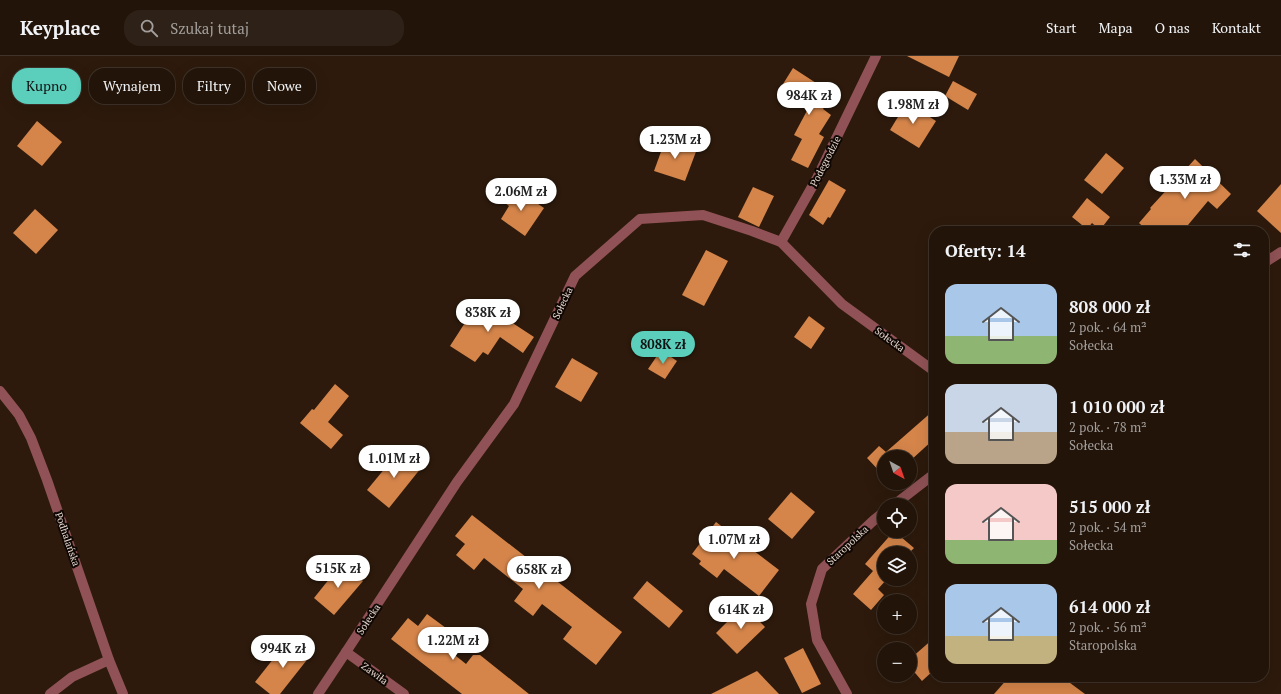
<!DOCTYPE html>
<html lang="pl">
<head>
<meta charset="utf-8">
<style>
  :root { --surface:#221409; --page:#2e2117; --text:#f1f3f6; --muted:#a29e9c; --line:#3f332a; --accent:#5bcebc }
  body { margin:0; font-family:"PT Serif",serif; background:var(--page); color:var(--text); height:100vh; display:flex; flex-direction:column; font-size:15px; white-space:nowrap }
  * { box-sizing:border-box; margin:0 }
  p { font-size:13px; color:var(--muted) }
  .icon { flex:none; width:22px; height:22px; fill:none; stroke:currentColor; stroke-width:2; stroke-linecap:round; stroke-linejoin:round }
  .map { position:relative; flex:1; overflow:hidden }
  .sheet { position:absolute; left:929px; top:170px; width:340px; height:456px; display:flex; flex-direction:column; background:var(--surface); border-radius:16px; box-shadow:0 4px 16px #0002,0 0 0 1px var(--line) }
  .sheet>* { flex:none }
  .guide { position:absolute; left:12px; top:12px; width:380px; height:36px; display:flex; gap:8px }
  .needle { width:26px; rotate:140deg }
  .fabs { position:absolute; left:877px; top:394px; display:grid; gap:8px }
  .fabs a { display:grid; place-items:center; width:40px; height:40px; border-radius:50%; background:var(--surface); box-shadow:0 4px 16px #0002,0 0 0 1px var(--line); font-size:20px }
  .price { position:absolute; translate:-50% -34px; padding:0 9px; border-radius:14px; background:#fff; color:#222; font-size:13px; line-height:26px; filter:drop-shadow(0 1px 2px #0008) }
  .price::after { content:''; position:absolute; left:50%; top:24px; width:12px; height:9px; margin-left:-6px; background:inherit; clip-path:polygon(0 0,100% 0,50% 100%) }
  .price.current { background:var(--accent); color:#111 }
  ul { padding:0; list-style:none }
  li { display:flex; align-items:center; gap:12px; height:100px; padding:0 16px }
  li span { display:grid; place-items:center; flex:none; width:112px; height:80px; border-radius:12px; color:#555 }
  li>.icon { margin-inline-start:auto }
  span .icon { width:48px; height:48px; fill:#fffc; stroke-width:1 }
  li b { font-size:17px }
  h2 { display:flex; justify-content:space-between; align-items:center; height:48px; padding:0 16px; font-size:17px }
  .chip { padding:0 14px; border-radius:16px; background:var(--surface); box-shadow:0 4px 16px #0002,0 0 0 1px var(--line); font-size:14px; line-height:36px }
  .chip.current { background:var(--accent); color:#111 }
  header { display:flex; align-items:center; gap:24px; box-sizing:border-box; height:56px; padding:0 20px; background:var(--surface); border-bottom:1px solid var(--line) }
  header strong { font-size:19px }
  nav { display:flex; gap:22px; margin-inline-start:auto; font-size:14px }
  .search { width:280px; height:36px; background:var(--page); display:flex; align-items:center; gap:10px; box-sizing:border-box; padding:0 14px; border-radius:16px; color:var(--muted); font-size:15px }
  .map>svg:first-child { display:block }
  .building { fill:#d5854a }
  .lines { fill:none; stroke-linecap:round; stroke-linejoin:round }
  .service { stroke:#905256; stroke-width:10 }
  .minor { stroke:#905256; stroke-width:10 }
  .tertiary { stroke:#905256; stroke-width:10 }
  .labels { text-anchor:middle; stroke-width:4; stroke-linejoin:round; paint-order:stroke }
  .street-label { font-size:10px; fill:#e8dad1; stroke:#0f0703 }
</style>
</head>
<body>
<header>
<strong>Keyplace</strong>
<div class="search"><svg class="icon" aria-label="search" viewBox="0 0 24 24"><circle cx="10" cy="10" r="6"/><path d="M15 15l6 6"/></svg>Szukaj tutaj</div>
<nav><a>Start</a><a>Mapa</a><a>O nas</a><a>Kontakt</a></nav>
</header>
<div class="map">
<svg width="1281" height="638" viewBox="0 0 1281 638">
  <rect width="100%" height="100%" fill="#2d1a0c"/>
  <g class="building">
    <polygon points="907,0 959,0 949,21"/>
    <polygon points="793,12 833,38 823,53 831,59 819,78 824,81 808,112 791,104 802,83 794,79 810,49 794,39 791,36 792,34 783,28"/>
    <polygon points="953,25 977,38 968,54 945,40"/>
    <polygon points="907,46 936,65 919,92 890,74"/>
    <polygon points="37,65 62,86 42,110 17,90"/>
    <polygon points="666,82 697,93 685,125 654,115"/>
    <polygon points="1106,97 1124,112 1102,138 1084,124"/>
    <polygon points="1195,103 1231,138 1217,153 1208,145 1183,175 1148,175 1139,167 1151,153 1150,152"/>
    <polygon points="829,124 846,134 830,162 828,161 823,169 809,159"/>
    <polygon points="1281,128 1281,177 1257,155"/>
    <polygon points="753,131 774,140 759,171 738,161"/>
    <polygon points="515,132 544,152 525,180 501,163 509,150 505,147"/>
    <polygon points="1087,142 1110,161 1100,174 1092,167 1087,173 1072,161"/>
    <polygon points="35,153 58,174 36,198 13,177"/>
    <polygon points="706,194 728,205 704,250 682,239"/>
    <polygon points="479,245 534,281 523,297 500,281 488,299 483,296 475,306 450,290"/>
    <polygon points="809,260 825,272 811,293 794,281"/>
    <polygon points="661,294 677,305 665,323 648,313"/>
    <polygon points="572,302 598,317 581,346 555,331"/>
    <polygon points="335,328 349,340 328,366 343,379 331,393 300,367 312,353 314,354"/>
    <polygon points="934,354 934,383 910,405 910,401 884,401 884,420 867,402 879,390 886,396"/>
    <polygon points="400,394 421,412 389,452 367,434"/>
    <polygon points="791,436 815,456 792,483 768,463"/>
    <polygon points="472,459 622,576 596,609 563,583 572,571 542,548 533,560 524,553 514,545 523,533 484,502 474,514 456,499 465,488 455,480"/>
    <polygon points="716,466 779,514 759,540 724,513 717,522 699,508 701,505 692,498"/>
    <polygon points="894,475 914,492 909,497 884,497 884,523 887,523 878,533 884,539 871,554 853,538 873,515 865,508"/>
    <polygon points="342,507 363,525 334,559 314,542"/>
    <polygon points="647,525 683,555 669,572 633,542"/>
    <polygon points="744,549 765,571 737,598 716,577"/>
    <polygon points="427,558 446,572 436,584 466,608 473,599 480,599 529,638 462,638 391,583 408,562 418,570"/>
    <polygon points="934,582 934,614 922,625 910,611 910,603"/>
    <polygon points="289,583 310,600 280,638 270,638 255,626"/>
    <polygon points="803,592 821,628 802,637 784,602"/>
    <polygon points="757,615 779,638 711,638"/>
    <polygon points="1009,621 1062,621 1085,638 994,638"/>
  </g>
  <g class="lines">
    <polyline class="service" points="50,638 72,621 109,604"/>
    <g class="minor">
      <polyline points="781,186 817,122 876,0"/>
      <polyline points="1264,207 1281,196"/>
      <polyline points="894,449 934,418"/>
      <polyline points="346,596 404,638"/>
      <polyline points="318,638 346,596 457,426 514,348 575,220 640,163 703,159 752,175 781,186 842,248 934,315"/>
      <polyline points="847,638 817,584 811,548 822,513 874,464 884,456"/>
    </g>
    <polyline class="tertiary" points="0,335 19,359 31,382 47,424 109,604 123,638"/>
  </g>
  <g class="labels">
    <g class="street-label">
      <text transform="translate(825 105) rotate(-63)" y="4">Podegrodzie</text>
      <text transform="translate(562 247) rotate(-65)" y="4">Sołecka</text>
      <text transform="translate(890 283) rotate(36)" y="4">Sołecka</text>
      <text transform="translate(68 483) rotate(71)" y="4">Podhalańska</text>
      <text transform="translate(847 489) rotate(-43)" y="4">Staropolska</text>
      <text transform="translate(368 563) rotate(-57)" y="4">Sołecka</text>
      <text transform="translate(375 617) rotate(36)" y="4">Zawiła</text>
    </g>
  </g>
</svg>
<div class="fabs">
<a><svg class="needle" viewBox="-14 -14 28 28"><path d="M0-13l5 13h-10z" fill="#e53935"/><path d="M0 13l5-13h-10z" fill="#a29e9c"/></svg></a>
<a><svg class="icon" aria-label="locate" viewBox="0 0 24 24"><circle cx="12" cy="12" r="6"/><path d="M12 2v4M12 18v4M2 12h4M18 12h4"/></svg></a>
<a><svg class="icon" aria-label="layers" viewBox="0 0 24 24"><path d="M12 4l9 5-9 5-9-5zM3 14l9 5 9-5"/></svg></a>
<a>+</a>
<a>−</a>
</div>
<b class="price" style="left:809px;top:60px">984K zł</b>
<b class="price" style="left:913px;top:69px">1.98M zł</b>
<b class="price" style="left:675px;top:104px">1.23M zł</b>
<b class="price" style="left:1185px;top:144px">1.33M zł</b>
<b class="price" style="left:521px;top:156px">2.06M zł</b>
<b class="price" style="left:488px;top:277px">838K zł</b>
<b class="price current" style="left:663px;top:309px">808K zł</b>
<b class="price" style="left:394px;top:423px">1.01M zł</b>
<b class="price" style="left:734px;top:504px">1.07M zł</b>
<b class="price" style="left:338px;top:533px">515K zł</b>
<b class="price" style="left:539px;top:534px">658K zł</b>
<b class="price" style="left:741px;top:574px">614K zł</b>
<b class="price" style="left:453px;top:605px">1.22M zł</b>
<b class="price" style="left:283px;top:613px">994K zł</b>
<div class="guide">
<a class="chip current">Kupno</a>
<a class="chip">Wynajem</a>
<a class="chip">Filtry</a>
<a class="chip">Nowe</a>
</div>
<section class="sheet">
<h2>Oferty: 14<svg class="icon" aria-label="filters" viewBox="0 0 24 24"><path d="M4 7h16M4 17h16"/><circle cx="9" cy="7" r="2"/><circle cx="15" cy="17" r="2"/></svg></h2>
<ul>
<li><span style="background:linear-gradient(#a9c7e8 65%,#8fb573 0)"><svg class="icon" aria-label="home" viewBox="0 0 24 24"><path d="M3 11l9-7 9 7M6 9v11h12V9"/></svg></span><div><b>808 000 zł</b><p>2 pok. · 64 m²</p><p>Sołecka</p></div></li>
<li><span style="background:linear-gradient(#c9d6e8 60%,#b9a48a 0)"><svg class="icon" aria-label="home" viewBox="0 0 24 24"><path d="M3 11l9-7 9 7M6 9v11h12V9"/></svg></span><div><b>1 010 000 zł</b><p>2 pok. · 78 m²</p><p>Sołecka</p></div></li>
<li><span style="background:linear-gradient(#f6c9c9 70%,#8fb573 0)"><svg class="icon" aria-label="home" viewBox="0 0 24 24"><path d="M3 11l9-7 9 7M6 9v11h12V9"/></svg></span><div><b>515 000 zł</b><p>2 pok. · 54 m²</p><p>Sołecka</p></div></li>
<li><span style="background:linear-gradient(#a9c7e8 65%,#c2b280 0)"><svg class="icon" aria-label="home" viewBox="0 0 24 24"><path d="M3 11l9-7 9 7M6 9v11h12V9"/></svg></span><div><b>614 000 zł</b><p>2 pok. · 56 m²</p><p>Staropolska</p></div></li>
</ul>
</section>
</div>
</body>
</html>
